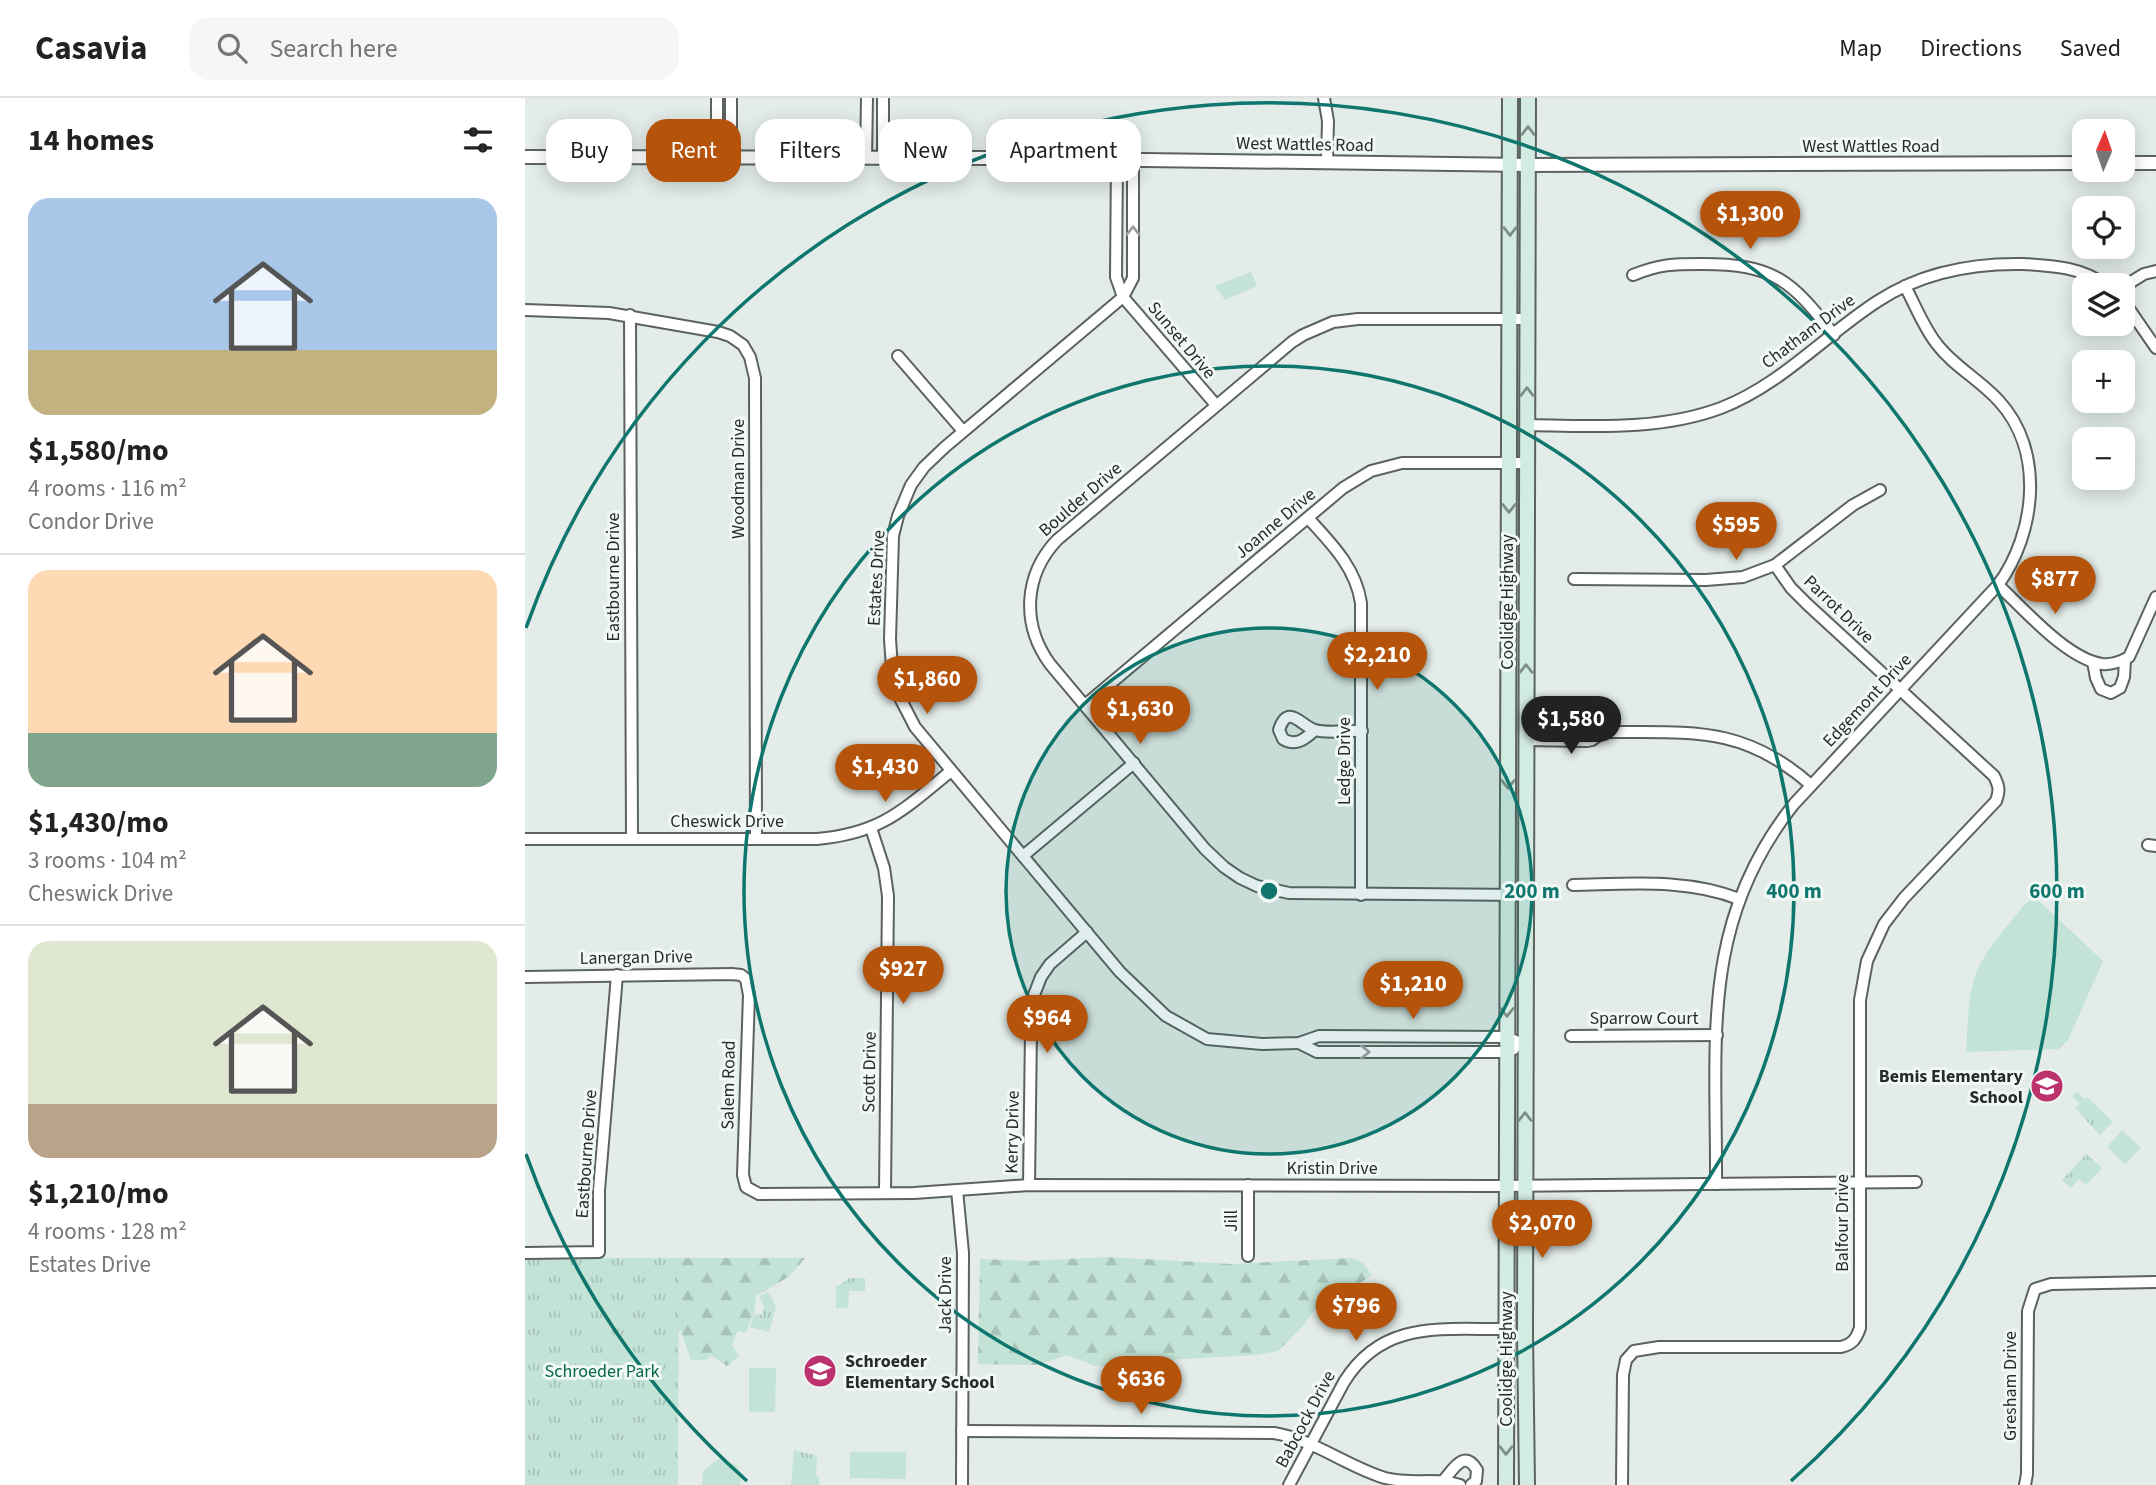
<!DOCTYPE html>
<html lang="en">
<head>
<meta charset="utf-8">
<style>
  :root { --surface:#fff; --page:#f6f6f6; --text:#222; --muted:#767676; --line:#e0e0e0; --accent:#b45309 }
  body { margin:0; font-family:"Source Sans 3",sans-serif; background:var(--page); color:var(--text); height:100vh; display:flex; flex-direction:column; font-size:26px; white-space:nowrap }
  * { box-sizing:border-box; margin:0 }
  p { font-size:23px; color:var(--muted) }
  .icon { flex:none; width:38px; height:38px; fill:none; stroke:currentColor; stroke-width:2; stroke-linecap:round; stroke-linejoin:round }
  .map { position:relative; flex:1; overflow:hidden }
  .panel { display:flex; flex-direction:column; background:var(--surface); width:525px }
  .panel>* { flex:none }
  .guide { position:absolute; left:21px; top:21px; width:665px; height:63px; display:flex; gap:14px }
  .needle { width:46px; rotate:2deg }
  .fabs { position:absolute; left:1547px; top:21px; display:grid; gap:14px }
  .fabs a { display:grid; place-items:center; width:63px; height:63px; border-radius:14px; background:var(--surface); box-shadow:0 4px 18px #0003; font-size:35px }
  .price { position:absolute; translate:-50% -60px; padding:0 16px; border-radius:24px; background:var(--accent); color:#fff; font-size:23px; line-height:46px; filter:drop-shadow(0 2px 4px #0008) }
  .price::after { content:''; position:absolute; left:50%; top:42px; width:21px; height:16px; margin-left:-10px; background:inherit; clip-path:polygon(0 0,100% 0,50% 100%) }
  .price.current { background:#222; color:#fff }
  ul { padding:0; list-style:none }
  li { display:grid; align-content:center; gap:14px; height:371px; padding:0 28px }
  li+li { border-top:2px solid var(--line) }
  li span { display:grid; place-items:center; height:217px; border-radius:21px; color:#555 }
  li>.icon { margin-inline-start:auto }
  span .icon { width:126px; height:126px; fill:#fffc; stroke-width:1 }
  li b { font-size:30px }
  h2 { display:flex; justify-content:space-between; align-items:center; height:84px; padding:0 28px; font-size:30px }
  .chip { padding:0 24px; border-radius:21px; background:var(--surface); box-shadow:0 4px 18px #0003; font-size:24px; line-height:63px }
  .chip.current { background:var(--accent); color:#fff }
  header { display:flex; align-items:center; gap:42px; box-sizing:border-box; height:98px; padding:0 35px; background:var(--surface); border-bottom:2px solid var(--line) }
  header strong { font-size:33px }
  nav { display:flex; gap:38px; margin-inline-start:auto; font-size:24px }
  .search { width:490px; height:63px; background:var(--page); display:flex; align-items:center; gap:18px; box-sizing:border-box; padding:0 24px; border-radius:21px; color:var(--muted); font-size:26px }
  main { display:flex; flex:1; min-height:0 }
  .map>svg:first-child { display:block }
  .forest { fill:url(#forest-firs) }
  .park { fill:url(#park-tufts) }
  .garden { fill:#c2e3d5 }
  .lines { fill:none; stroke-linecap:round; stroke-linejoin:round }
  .minor-casing { stroke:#5b625f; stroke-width:14 }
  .tertiary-casing { stroke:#5b625f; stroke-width:16 }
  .secondary-casing { stroke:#5b625f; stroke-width:18 }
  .minor { stroke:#fff; stroke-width:10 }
  .tertiary { stroke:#fff; stroke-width:12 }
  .secondary { stroke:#d3ece2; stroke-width:14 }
  .oneway { stroke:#7e8c86 }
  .oneway2 { stroke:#9ea09f }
  .ring { fill:none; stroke:#0f766e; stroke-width:3.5 }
  .labels { text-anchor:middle; stroke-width:6; stroke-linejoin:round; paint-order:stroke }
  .street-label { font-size:18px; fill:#282b2a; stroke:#f0f9f5 }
  .poi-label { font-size:18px; font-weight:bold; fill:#282b2a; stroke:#f0f9f5; text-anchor:end }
  .park-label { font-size:18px; fill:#0a674c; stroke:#f0f9f5 }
  .centre { fill:#0f766e; stroke:#f0f9f5; stroke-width:3.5 }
  .ring-label { font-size:21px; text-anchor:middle; font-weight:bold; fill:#0f766e; stroke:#f0f9f5; stroke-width:6; stroke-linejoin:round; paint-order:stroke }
</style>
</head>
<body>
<header>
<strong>Casavia</strong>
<div class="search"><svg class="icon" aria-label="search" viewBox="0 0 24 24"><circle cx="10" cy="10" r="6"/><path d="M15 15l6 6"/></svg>Search here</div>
<nav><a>Map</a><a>Directions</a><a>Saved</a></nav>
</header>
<main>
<section class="panel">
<h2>14 homes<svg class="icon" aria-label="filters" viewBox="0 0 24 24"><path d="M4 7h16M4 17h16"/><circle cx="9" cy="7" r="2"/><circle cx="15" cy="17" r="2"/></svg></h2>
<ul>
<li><span style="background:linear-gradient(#a9c7e8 70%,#c2b280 0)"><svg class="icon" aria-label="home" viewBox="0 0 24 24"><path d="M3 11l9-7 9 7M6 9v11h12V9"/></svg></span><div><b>$1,580/mo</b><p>4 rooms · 116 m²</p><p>Condor Drive</p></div></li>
<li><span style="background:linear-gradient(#ffd9b3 75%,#7fa58c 0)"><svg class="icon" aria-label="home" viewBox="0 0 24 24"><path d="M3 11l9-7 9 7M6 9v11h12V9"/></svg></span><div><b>$1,430/mo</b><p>3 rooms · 104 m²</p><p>Cheswick Drive</p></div></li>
<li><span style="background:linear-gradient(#dfe7d0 75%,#b9a48a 0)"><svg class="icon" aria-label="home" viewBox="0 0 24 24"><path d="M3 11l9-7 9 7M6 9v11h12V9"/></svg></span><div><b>$1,210/mo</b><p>4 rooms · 128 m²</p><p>Estates Drive</p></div></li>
</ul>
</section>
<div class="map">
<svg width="1631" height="1387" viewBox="0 0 1631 1387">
  <defs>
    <pattern id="forest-firs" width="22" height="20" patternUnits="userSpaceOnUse" patternTransform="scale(1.75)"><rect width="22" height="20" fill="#c2e3d5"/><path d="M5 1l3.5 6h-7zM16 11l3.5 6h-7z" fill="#a7c3b7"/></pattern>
    <pattern id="park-tufts" width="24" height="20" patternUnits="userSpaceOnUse" patternTransform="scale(1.75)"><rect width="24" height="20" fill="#c2e3d5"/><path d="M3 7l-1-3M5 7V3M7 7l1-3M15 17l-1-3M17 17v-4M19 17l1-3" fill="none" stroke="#a7c3b7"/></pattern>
  </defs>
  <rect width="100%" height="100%" fill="#e3ece8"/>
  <g class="forest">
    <polygon points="582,1159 707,1166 827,1160 838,1165 847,1177 826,1191 803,1194 777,1229 753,1253 731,1257 623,1263 601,1267 570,1268 542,1257 513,1267 453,1266 455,1161 503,1163"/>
    <polygon points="0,1160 280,1160 265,1178 231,1198 230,1211 221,1235 213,1233 207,1247 214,1258 202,1268 187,1258 180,1262 166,1262 156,1233 140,1231 0,1387"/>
  </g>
  <g class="park">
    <polygon points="1552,994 1559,1001 1562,999 1588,1024 1575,1037 1550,1010 1555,1006 1547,998"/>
    <polygon points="1561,1056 1577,1070 1561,1087 1554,1081 1546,1090 1537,1082"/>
    <polygon points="0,1160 154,1160 153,1387 0,1387"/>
    <polygon points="325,1180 340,1180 340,1193 324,1193 323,1210 311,1210 311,1189"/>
    <polygon points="243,1194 251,1208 244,1234 225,1229 229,1216 237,1217 239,1208 234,1198"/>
    <polygon points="269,1352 292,1358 291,1377 294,1379 294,1387 266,1387"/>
  </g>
  <g class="garden">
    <polygon points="726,174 732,188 700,202 690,188"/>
    <path d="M1506,802h7l65,61 -35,79 -9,9 -93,3c2,-26 1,-56 11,-81 11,-25 31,-45 47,-66z"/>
    <polygon points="1597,1032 1616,1050 1600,1066 1582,1049"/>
    <polygon points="224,1270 251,1270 250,1314 224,1314"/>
    <polygon points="325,1354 381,1354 381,1381 325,1380"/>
    <polygon points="193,1361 211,1367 218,1377 215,1387 177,1387 178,1373"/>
  </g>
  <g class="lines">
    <defs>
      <g id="minor">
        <polyline points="206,0 206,60"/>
        <polyline points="799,0 803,23 802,63"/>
        <polyline points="192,60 192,0"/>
        <polyline points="341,60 342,0"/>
        <polyline points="358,60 358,0"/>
        <polyline points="592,61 591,179 598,199 691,307"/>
        <polyline points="608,61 608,180 598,199 420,349 399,369 386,387 373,418 368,438 365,541 367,570 374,598 390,629 595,874 641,918 682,941 737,946 774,945 794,938 982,939 1000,947"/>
        <path d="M1108,177c27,-11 40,-11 69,-11 72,0 89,16 132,71"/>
        <polyline points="1598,189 1619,176 1631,173"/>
        <polyline points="1598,202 1631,250"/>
        <polyline points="0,212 84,215 193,234 205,238 218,247 225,259 230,280 231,740"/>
        <polyline points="105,217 107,741"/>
        <polyline points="373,258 438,333"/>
        <path d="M1002,327c65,1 132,6 194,-17 60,-23 104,-73 157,-107 44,-29 95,-38 146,-37 29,2 57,3 81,21"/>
        <path d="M783,420c23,25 48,50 53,85v292"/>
        <polyline points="1049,481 1181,482 1218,479 1250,467 1328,407 1355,392"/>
        <path d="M1473,487c26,24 69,74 104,79 10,1 18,-2 27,-7l27,-60"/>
        <polyline points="1568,564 1571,580 1576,591 1586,595 1595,590 1599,579 1600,562"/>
        <polyline points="560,607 818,390 846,373 877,365 1002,365"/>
        <path d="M1001,624h61l16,10c86,1 139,-8 208,53"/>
        <path d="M790,632c-10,9 -19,17 -32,9l-4,-9c9,-28 23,-3 36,0 13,4 33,0 47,1"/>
        <polyline points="1001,642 1062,643 1067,642 1078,634"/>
        <polyline points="346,730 359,770 363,798 360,1095"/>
        <path d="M0,741h292c65,-6 86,-29 134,-68"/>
        <polyline points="1623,747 1631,748"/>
        <polyline points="498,758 609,665"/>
        <path d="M1048,787c55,-1 114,-7 166,14"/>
        <path d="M1001,797l-237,-2 -32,-7 -17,-8 -16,-11 -19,-18 -155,-185c-29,-40 -26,-89 7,-124l235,-198 11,-7 30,-13 25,-3h169"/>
        <polyline points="0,879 207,876 216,877 221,881 224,897 218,1077 221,1089 234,1096 389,1095 504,1087 968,1088 1391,1084"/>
        <polyline points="1046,938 1192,937"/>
        <polyline points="774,945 792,954 982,954 989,951"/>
        <path d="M1191,1086c1,-142 -17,-261 78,-380l204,-219c38,-52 47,-134 1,-184 -20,-22 -46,-35 -63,-58 -13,-17 -21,-38 -31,-57"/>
        <polyline points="504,1087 506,933 509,897 516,879 525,866 562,834"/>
        <polyline points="723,1087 723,1158"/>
        <polyline points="432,1092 438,1155 437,1387"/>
        <polyline points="0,1155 74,1154 74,1092 92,877"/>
        <path d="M437,1333l312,2c41,7 72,33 111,45 28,7 50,-1 75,7"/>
        <path d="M918,1383c10,-11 21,-33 34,-11l-1,11 -5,4"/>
        <path d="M764,1387l55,-103c39,-63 98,-52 163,-53"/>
        <path d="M1097,1387l1,-110 3,-15 8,-9 25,-4h182c12,-3 15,-8 19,-19v-328l7,-39 17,-37 20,-26 92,-97c4,-11 3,-15 -2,-25l-187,-172 -16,-16 -16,-23"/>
        <polyline points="1500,1387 1502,1376 1503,1213 1510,1191 1526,1186 1631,1184"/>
      </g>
      <g id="tertiary">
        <polyline points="0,59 471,60 1003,67 1559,65"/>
        <polyline points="1598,65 1631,65"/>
      </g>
      <g id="secondary">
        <polyline points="981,1387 985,0"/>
        <polyline points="1002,1387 1000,1236 1003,0"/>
      </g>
    </defs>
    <use href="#minor" class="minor-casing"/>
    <use href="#tertiary" class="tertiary-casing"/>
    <use href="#secondary" class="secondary-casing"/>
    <use href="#minor" class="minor"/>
    <use href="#tertiary" class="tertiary"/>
    <use href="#secondary" class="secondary"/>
  </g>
  <defs><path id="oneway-chevron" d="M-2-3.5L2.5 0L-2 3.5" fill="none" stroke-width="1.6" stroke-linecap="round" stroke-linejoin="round" transform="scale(1.75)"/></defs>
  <g class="oneway">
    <use href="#oneway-chevron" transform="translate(1003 33) rotate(-90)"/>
    <use href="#oneway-chevron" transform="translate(985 133) rotate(90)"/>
    <use href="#oneway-chevron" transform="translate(1002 294) rotate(-90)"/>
    <use href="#oneway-chevron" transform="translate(984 410) rotate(90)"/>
    <use href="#oneway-chevron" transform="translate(1001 571) rotate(-90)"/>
    <use href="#oneway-chevron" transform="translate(983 686) rotate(90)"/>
    <use href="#oneway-chevron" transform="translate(982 914) rotate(90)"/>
    <use href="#oneway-chevron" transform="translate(1000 1019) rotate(-90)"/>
    <use href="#oneway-chevron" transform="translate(981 1352) rotate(90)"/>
  </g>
  <g class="oneway2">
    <use href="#oneway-chevron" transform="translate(608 133) rotate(-90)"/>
    <use href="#oneway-chevron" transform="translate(840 954)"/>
  </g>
  <circle cx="744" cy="793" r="263" fill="#0f766e" fill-opacity=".12"/>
  <g class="ring">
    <circle cx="744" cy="793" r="263"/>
    <circle cx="744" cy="793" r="525"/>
    <path d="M222 1383A788 788 0 0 1 1 1056M1 530A788 788 0 1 1 1266 1383"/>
  </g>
  <defs>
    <symbol id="school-disc" viewBox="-11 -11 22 22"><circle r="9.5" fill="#bc326d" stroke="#f0f9f5"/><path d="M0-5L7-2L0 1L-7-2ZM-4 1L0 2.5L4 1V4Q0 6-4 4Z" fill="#fff"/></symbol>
  </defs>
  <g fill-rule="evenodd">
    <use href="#school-disc" x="1503" y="969" width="38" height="38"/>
    <use href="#school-disc" x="276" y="1254" width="38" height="38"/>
  </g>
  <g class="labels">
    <g class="street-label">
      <text transform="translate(780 46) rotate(1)" y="6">West Wattles Road</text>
      <text x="1346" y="54">West Wattles Road</text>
      <text transform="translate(1283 233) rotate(-37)" y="6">Chatham Drive</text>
      <text transform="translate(657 242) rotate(50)" y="6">Sunset Drive</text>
      <text transform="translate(213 381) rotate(-90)" y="6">Woodman Drive</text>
      <text transform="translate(555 401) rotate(-41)" y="6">Boulder Drive</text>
      <text transform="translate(750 425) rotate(-40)" y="6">Joanne Drive</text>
      <text transform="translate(88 479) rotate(-90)" y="6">Eastbourne Drive</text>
      <text transform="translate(351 480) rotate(-87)" y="6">Estates Drive</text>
      <text transform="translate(982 504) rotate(-90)" y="6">Coolidge Highway</text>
      <text transform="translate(1314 511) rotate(44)" y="6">Parrot Drive</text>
      <text transform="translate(1342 602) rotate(-47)" y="6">Edgemont Drive</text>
      <text transform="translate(819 663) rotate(-90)" y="6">Ledge Drive</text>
      <text x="202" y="729">Cheswick Drive</text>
      <text transform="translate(111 859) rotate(-1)" y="6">Lanergan Drive</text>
      <text x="1119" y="926">Sparrow Court</text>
      <text transform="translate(344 974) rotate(-89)" y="6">Scott Drive</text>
      <text transform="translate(203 987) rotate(-89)" y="6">Salem Road</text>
      <text transform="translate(487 1034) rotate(-89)" y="6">Kerry Drive</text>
      <text transform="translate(61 1056) rotate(-86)" y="6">Eastbourne Drive</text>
      <text x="807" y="1076">Kristin Drive</text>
      <text transform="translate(706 1123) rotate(-90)" y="6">Jill</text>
      <text transform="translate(1317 1125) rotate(-90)" y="6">Balfour Drive</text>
      <text transform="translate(420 1197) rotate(-90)" y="6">Jack Drive</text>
      <text transform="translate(981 1261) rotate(-90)" y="6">Coolidge Highway</text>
      <text transform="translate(1485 1288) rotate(-90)" y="6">Gresham Drive</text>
      <text transform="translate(780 1321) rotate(-62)" y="6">Babcock Drive</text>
    </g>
    <g class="poi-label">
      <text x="1498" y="984">Bemis Elementary<tspan x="1498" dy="21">School</tspan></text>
      <text x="320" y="1269" text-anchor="start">Schroeder<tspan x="320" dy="21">Elementary School</tspan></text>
    </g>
    <g class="park-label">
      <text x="77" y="1279">Schroeder Park</text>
    </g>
  </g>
  <circle cx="744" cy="793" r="10" class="centre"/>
  <g class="ring-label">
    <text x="1007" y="800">200 m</text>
    <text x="1269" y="800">400 m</text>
    <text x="1532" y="800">600 m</text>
  </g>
</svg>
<div class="fabs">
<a><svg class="needle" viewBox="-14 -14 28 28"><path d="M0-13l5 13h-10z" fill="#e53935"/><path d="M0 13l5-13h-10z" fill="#767676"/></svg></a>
<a><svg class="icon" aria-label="locate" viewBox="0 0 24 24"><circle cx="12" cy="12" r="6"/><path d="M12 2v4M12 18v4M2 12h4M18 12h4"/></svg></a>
<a><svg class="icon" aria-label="layers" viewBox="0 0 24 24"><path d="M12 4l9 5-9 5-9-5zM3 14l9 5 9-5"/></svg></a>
<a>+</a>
<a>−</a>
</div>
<b class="price" style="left:1225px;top:153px">$1,300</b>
<b class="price" style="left:1211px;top:464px">$595</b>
<b class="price" style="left:1530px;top:518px">$877</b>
<b class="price" style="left:852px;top:594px">$2,210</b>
<b class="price" style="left:402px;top:618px">$1,860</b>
<b class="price" style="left:615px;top:648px">$1,630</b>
<b class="price current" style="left:1046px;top:658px">$1,580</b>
<b class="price" style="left:360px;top:706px">$1,430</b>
<b class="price" style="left:378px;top:908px">$927</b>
<b class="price" style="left:888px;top:923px">$1,210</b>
<b class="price" style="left:522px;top:957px">$964</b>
<b class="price" style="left:1017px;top:1162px">$2,070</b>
<b class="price" style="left:831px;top:1245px">$796</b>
<b class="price" style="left:616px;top:1318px">$636</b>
<div class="guide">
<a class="chip">Buy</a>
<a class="chip current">Rent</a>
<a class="chip">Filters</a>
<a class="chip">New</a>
<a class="chip">Apartment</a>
</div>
</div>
</main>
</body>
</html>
